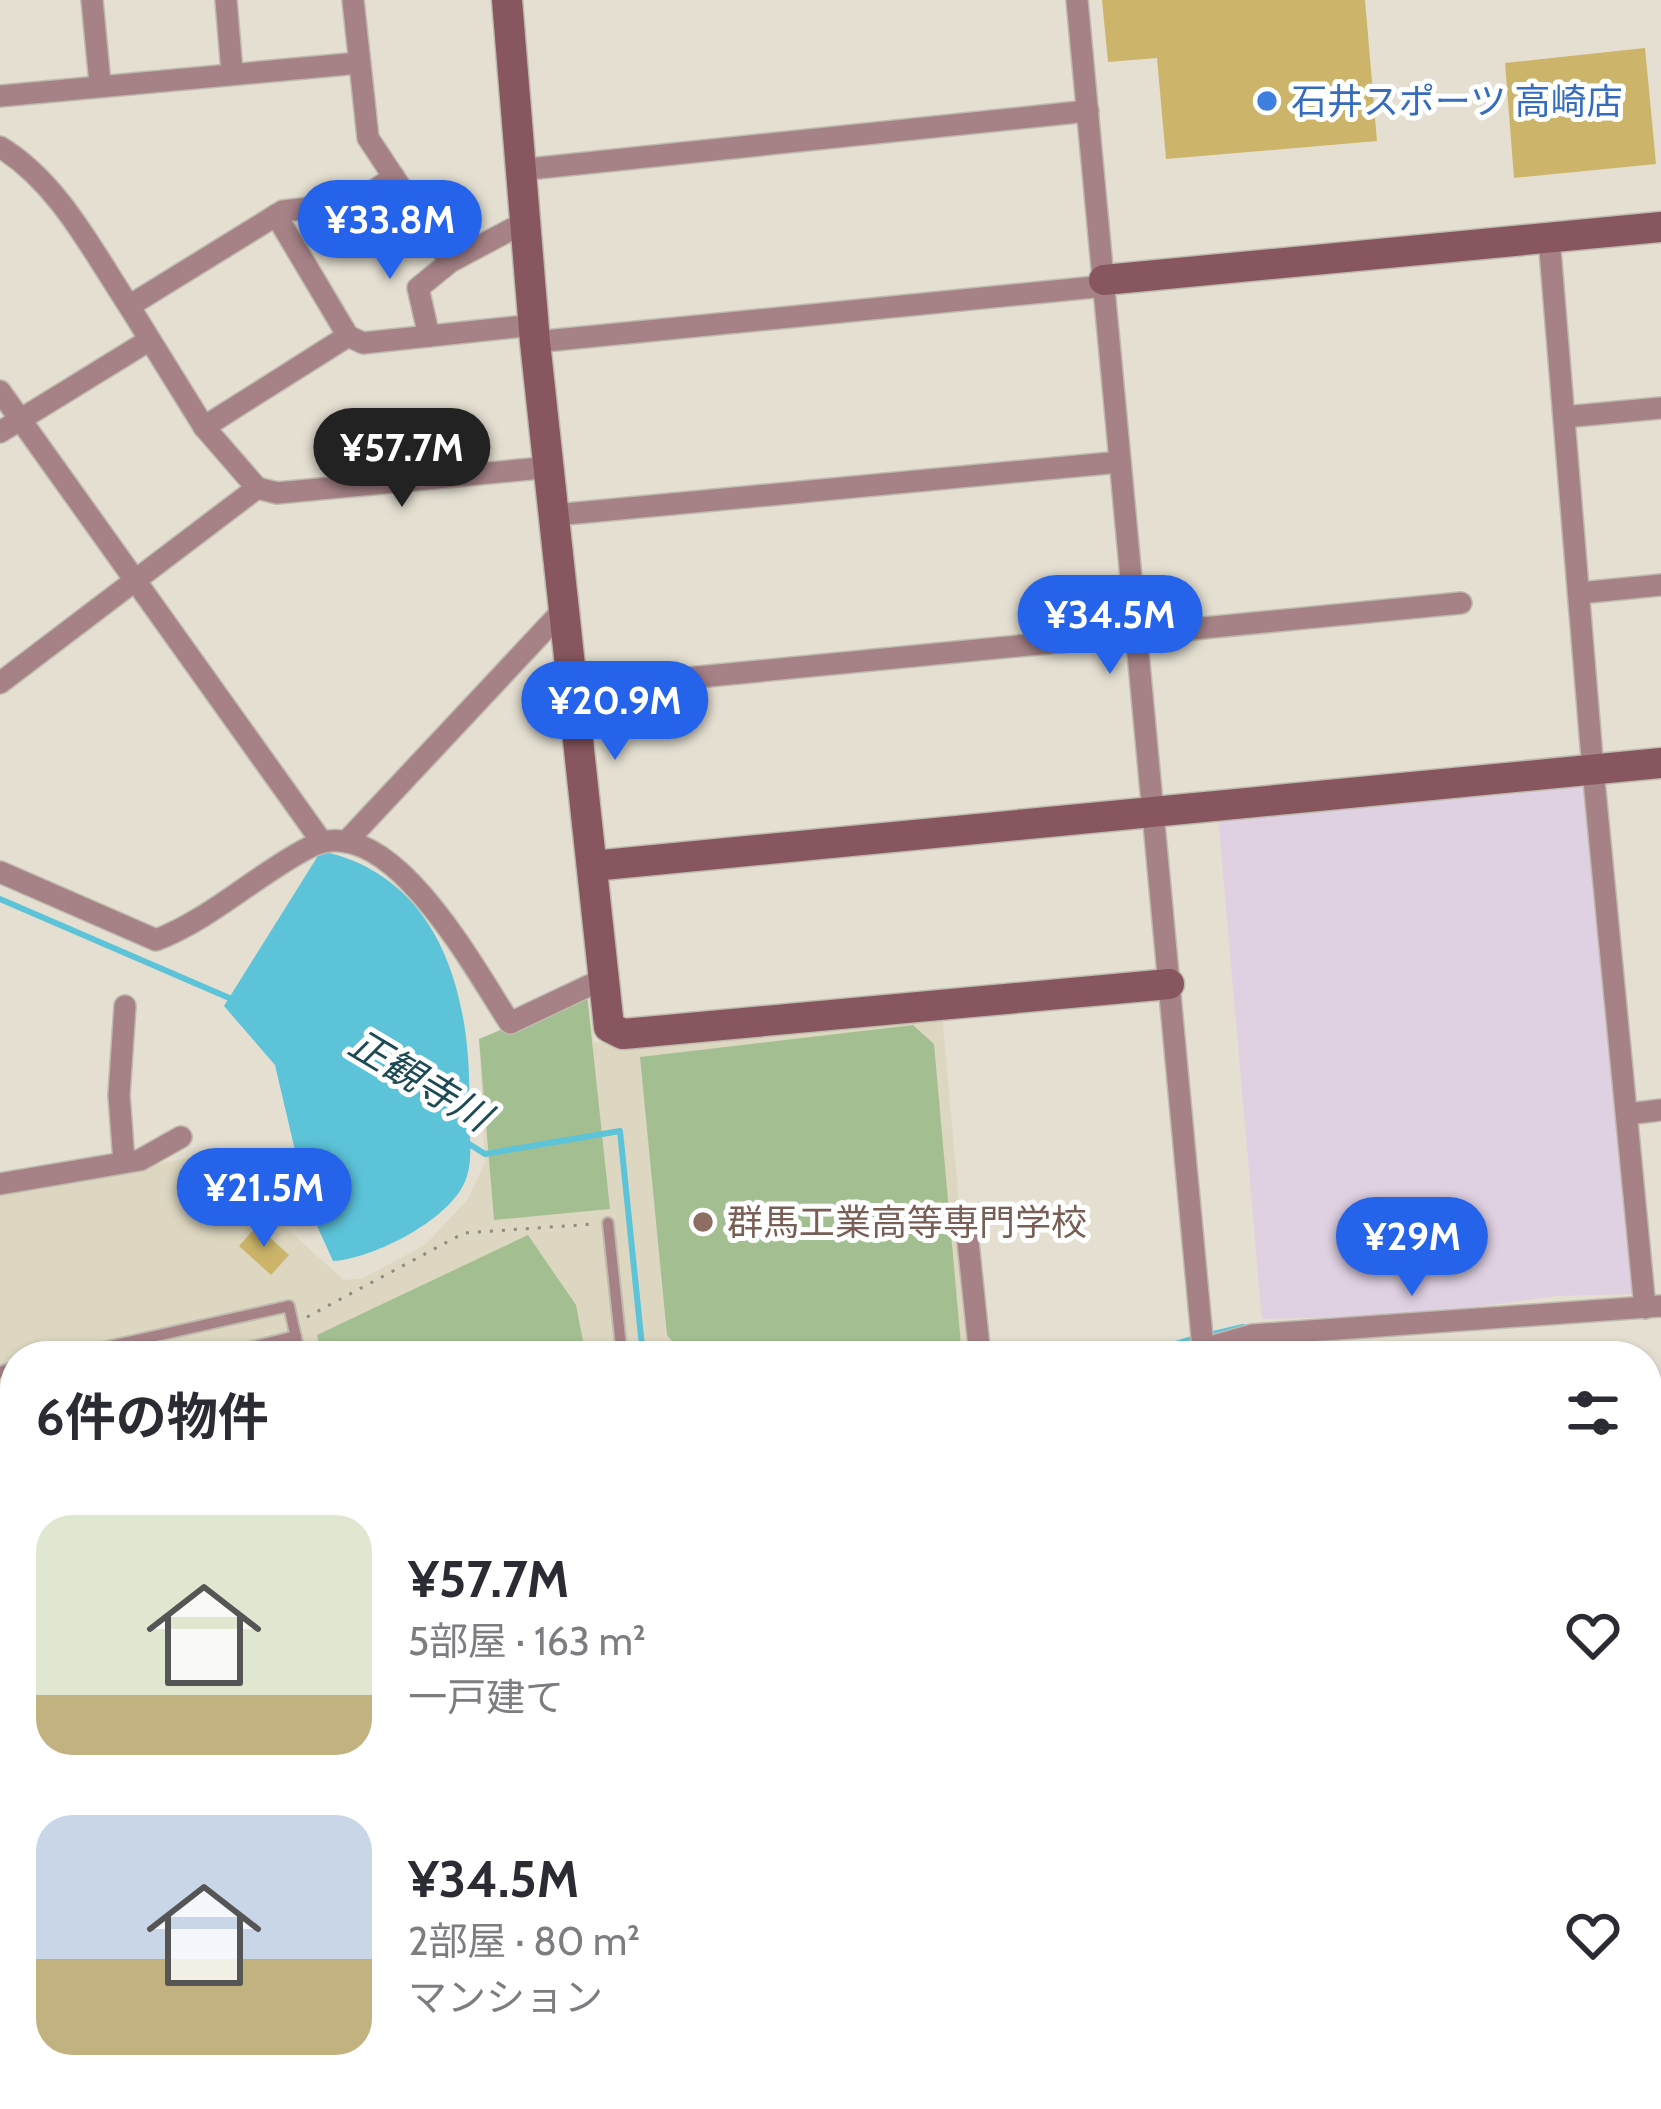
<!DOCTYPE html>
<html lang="ja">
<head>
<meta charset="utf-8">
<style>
  :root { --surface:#fff; --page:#f7f7f7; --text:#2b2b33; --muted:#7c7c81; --accent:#2563eb }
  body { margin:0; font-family:Cabin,"Noto Sans JP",sans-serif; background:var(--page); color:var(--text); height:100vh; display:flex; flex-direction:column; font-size:45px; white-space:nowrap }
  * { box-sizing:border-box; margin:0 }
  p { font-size:39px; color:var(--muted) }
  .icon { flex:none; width:66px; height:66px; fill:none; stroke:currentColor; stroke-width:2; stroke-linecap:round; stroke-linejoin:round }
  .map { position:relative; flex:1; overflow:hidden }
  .sheet { position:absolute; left:0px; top:1341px; width:1662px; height:768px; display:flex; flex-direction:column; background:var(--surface); border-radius:48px 48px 0 0; box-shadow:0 3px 9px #0004 }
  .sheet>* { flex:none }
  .price { position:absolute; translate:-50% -102px; padding:0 27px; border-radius:42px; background:var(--accent); color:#fff; font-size:39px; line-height:78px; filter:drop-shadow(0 3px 6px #0008) }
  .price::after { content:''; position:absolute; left:50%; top:72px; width:36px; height:27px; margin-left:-18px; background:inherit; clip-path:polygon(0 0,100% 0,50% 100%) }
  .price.on { background:#222; color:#fff }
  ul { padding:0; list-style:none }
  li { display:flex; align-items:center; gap:36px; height:300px; padding:0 36px }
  li span { display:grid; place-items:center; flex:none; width:336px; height:240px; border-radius:36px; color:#555 }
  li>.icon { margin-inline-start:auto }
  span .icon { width:144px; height:144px; fill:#fffc; stroke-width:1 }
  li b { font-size:51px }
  h2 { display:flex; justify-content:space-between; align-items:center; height:144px; padding:0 36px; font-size:51px }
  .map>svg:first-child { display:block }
  .commercial { fill:#dfd0e2 }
  .built { fill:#ddd7c1 }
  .green { fill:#a3bf91 }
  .water { fill:#5cc3d8 }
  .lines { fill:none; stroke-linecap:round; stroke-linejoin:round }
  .stream { stroke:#5cc3d8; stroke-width:6 }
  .building { fill:#ccb56a }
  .lane-casing { stroke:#bfbaae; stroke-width:14 }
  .street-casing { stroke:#bfbaae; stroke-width:24 }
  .secondary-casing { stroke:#bfbaae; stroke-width:33 }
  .path { stroke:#8d8a7f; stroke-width:3; stroke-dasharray:3 9; stroke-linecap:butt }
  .lane { stroke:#a68287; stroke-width:10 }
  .street { stroke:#a68287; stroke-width:21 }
  .secondary { stroke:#88565e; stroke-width:30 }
  .shop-dot { fill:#3f7fe0; stroke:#fff; stroke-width:4.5 }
  .education-dot { fill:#8d6e63; stroke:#fff; stroke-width:4.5 }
  .labels { text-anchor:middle; stroke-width:10; stroke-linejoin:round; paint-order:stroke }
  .shop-label { font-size:36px; fill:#366cbe; stroke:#fff; text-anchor:start }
  .education-label { font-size:36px; fill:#785e54; stroke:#fff; text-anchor:start }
  .water-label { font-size:39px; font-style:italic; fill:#1d4a54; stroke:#fff }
</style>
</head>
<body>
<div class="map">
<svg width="1661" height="2109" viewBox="0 0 1661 2109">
  <rect width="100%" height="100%" fill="#e4dfd1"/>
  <polygon class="commercial" points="1577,784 1588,795 1632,1294 1556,1296 1410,1316 1262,1319 1218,815"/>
  <g class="built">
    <polygon points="587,994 594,1042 620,1045 942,1014 973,1356 15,1356 15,1461 0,1401 0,1194 205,1155 344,1280 363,1278 425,1245 468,1199 485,1162 479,1039"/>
    <polygon points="1128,2094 1366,2094 1372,2109 1133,2109"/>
  </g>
  <g class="green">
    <polygon points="587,994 610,1209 494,1220 479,1039"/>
    <polygon points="913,1025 934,1044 962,1356 684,1356 667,1335 640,1057"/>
    <polygon points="528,1235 576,1305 586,1356 321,1356 317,1335"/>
  </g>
  <path class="water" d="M321,851c123,26 152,151 148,261 0,19 4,46 -2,64 -12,42 -94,83 -134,85l-25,-55 -33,-141 -51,-59z"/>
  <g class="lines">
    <g class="stream">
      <polyline points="0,899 234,1000"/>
      <polyline points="466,1142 485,1154 620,1131 643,1356"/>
      <polyline points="1209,1335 1243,1327"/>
      <polyline points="1134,1356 1193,1339"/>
    </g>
  </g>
  <g class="building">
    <polygon points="1102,0 1365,0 1377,141 1166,159 1157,58 1108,62"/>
    <polygon points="1645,48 1656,164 1514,178 1505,63"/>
    <polygon points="257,1226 289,1255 271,1275 239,1246"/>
  </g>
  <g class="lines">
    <defs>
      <g id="lane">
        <polyline points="608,1223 622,1356"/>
        <polyline points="66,1356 289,1306 300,1356"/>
        <polyline points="216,1356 296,1336"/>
        <polyline points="0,1372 15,1367"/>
        <polyline points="1183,2094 1188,2109"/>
      </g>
      <g id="street">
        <polyline points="92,0 100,83"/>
        <polyline points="226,0 232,72"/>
        <polyline points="353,0 368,138 450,262"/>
        <polyline points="1077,0 1203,1348"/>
        <polyline points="0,96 359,63"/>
        <path d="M0,147c58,35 92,103 129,159"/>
        <polyline points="519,170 1088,111"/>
        <polyline points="276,215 348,336 363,343 534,325"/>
        <polyline points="1549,238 1593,770 1645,1308"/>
        <polyline points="348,336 204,427 129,306 283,211 356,203 394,177"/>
        <polyline points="429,336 418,288 450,262 525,222"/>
        <polyline points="535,342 1105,286"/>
        <polyline points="0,391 322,842"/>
        <polyline points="1564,417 1661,408"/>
        <polyline points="0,432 148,341"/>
        <polyline points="257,488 277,493 552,467"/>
        <polyline points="555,515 1120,462"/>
        <polyline points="1580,593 1661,585"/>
        <polyline points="0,683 257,488 204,427"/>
        <polyline points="574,689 1461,603"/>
        <polyline points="346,842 566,607"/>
        <path d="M0,872l156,68c55,-21 100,-65 152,-92 80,-44 167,123 202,175l91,-43"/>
        <polyline points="1628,1114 1661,1110"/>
        <polyline points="124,1162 119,1095 125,1006"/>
        <polyline points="0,1184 140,1160 181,1137"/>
        <polyline points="966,1223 980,1356"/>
        <polyline points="1178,1356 1252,1335 1661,1306"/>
        <polyline points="0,1650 15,1649"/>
        <polyline points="1647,1942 1661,1937"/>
        <polyline points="0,1987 15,1983"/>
        <polyline points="1373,2094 1380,2109"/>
        <polyline points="1482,2094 1488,2109"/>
      </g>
      <g id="secondary">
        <polyline points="507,0 535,342 609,1027 623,1034 1169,984"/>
        <polyline points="1104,280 1661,227"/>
        <polyline points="592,866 1661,763"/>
        <polyline points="0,1479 15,1529"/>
        <polyline points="521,2094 563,2109"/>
      </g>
    </defs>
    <use href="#lane" class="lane-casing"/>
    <use href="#street" class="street-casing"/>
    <use href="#secondary" class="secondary-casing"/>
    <g class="path">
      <polyline points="307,1317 464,1233 594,1224"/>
      <polyline points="1647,1476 1661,1474"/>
    </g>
    <use href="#lane" class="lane"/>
    <use href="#street" class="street"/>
    <use href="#secondary" class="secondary"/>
  </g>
  <circle class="shop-dot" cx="1267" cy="101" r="12"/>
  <circle class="education-dot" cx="703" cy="1222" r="12"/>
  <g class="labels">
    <g class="shop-label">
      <text x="1291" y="114">石井スポーツ 高崎店</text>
    </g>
    <g class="education-label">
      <text x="727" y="1235">群馬工業高等専門学校</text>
    </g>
    <g class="water-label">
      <text transform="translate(420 1080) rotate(31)" y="14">正観寺川</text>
    </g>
  </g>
</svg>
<b class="price" style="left:390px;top:282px">¥33.8M</b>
<b class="price on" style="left:402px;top:510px">¥57.7M</b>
<b class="price" style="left:1110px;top:677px">¥34.5M</b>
<b class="price" style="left:615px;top:763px">¥20.9M</b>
<b class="price" style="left:264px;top:1250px">¥21.5M</b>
<b class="price" style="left:1412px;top:1299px">¥29M</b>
<section class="sheet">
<h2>6件の物件<svg class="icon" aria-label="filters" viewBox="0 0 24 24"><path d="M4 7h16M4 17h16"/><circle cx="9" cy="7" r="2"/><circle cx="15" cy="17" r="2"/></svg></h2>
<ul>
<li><span style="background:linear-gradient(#dfe7d0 75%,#c2b280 0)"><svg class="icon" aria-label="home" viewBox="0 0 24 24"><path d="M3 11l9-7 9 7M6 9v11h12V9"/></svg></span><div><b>¥57.7M</b><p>5部屋 · 163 m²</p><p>一戸建て</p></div><svg class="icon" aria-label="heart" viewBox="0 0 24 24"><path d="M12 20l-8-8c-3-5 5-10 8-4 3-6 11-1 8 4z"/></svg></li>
<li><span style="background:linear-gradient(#c9d6e8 60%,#c2b280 0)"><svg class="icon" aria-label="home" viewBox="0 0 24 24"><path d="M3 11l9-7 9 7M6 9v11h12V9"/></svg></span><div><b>¥34.5M</b><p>2部屋 · 80 m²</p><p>マンション</p></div><svg class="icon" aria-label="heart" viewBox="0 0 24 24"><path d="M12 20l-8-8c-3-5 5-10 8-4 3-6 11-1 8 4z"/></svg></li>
</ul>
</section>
</div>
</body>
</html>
